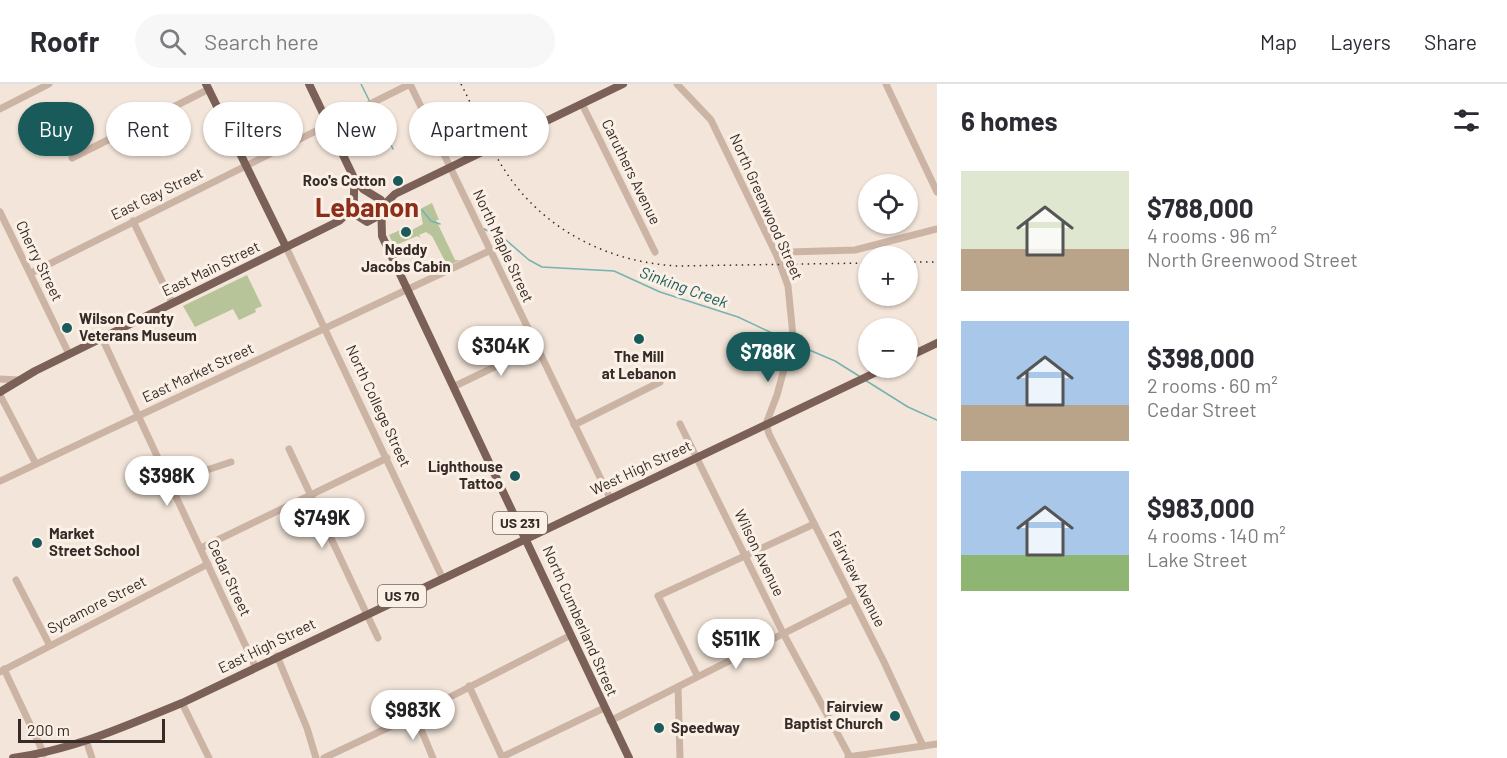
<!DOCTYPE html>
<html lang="en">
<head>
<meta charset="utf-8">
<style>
  :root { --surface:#fff; --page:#f7f7f7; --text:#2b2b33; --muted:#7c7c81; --line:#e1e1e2; --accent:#195b5b }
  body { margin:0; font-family:Barlow,sans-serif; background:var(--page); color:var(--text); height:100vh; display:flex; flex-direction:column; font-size:22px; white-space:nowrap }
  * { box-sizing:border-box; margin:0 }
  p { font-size:20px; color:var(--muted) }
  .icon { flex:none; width:33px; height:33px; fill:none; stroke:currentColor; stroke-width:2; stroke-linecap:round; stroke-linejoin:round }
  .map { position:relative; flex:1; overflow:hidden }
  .panel { display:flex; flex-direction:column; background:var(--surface); width:570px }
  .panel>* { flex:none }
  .top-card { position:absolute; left:18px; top:18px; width:570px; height:54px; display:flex; gap:12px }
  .controls { position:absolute; left:858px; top:90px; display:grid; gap:12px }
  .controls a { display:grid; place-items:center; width:60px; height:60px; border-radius:50%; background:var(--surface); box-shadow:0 2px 4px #0004; font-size:30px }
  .scale { position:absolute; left:18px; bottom:15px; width:147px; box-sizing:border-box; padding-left:6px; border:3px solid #372b27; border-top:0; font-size:16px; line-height:21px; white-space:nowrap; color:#372b27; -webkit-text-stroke:4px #fbf0e6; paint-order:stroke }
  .price { position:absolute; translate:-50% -51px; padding:0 14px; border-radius:21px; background:#fff; color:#222; font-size:20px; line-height:39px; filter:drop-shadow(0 2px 3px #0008) }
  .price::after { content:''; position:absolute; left:50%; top:36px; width:18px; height:14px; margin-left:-9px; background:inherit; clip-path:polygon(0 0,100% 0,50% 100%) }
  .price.active { background:var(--accent); color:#fff }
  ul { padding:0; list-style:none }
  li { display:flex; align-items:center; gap:18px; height:150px; padding:0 24px }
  li span { display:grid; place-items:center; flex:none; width:168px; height:120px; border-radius:0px; color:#555 }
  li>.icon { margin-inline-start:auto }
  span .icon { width:72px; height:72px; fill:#fffc; stroke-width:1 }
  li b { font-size:26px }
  h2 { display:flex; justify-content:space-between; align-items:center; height:72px; padding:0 24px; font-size:26px }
  .tag { padding:0 21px; border-radius:27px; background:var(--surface); box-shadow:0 2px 4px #0004; font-size:21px; line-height:54px }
  .tag.active { background:var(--accent); color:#fff }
  header { display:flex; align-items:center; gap:36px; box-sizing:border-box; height:84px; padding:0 30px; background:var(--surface); border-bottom:2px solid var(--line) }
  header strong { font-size:28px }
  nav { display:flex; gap:33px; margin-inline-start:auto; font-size:21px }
  .search { width:420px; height:54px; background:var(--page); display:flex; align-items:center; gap:15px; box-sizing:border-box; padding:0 21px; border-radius:33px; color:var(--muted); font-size:22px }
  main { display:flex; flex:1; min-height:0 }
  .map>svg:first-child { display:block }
  .green { fill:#b7c398 }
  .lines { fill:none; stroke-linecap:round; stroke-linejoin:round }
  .stream { stroke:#76b2b1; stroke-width:1.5 }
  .minor { stroke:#ccb4a5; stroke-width:7 }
  .major { stroke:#7a6056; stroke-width:8 }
  .rail { stroke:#372b27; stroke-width:1.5; stroke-dasharray:1.5 4.5; stroke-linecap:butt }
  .poi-dot { fill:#195b5b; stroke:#fbf0e6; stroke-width:2 }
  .labels { text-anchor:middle; stroke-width:6; stroke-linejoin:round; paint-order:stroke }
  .shield { fill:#fbf0e6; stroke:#726660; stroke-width:1.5 }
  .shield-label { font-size:14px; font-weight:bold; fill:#372b27 }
  .street-label { font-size:15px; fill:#372b27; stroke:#fbf0e6 }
  .poi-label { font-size:15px; font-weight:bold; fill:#372b27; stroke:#fbf0e6; text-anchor:end }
  .water-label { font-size:16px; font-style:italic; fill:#195b5b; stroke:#fbf0e6 }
  .town-label { font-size:27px; font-weight:bold; fill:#8b2e1a; stroke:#fbf0e6 }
</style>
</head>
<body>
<header>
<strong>Roofr</strong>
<div class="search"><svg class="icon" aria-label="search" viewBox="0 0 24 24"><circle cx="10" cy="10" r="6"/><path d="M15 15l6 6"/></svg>Search here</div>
<nav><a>Map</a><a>Layers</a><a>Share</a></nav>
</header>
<main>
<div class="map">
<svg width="937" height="674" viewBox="0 0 937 674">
  <rect width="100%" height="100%" fill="#f3e5d9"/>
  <g class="green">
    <polygon points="432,119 439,136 436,136 455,176 460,176 444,184 443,182 446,179 432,152 426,148 419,151 421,154 417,152 396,161 397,168 389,151 409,142 412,146 423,140 420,125"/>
    <polygon points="247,191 262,222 255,225 256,228 239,236 233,225 195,243 183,222"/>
  </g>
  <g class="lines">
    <g class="stream">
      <polyline points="361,0 370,18"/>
      <polyline points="372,22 393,65"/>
      <polyline points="422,126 431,137 440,140"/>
      <polyline points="484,145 506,156 529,176 542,183 614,187 660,208 738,233 789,257"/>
      <polyline points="793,259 835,277 859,292"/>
      <polyline points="865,296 908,323 937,336"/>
    </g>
    <g class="minor">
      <polyline points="410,0 610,414"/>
      <polyline points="677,0 711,36 777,172 788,202 793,252 777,311 766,340 769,350 884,578 923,662"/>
      <polyline points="886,0 937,108"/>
      <polyline points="582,20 655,168"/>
      <polyline points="0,25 49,0"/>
      <polyline points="72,74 209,5"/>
      <polyline points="0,128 69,270"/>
      <polyline points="133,137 172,218"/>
      <polyline points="286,163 442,493"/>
      <polyline points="777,172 789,168 855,166 937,145"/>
      <polyline points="31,189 410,0"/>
      <polyline points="102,254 255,582"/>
      <polyline points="0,295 19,296"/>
      <polyline points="455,302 536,263"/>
      <polyline points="0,311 36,380"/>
      <polyline points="680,340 783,549 850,673"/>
      <polyline points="574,341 660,298"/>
      <polyline points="289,365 378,554"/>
      <polyline points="0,397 489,167"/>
      <polyline points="171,403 201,388 231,378"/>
      <polyline points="201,464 387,374"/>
      <polyline points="16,496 49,560"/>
      <polyline points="277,572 307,644 316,674"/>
      <polyline points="4,585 44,670"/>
      <polyline points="0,588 208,480"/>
      <polyline points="697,591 658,512 814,440"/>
      <polyline points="469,602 502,673 604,624"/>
      <polyline points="678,603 680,674"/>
      <polyline points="182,619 209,674"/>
      <polyline points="415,631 433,674"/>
      <polyline points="610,637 852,515"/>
      <polyline points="87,659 92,674"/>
      <polyline points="848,673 937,660"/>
      <polyline points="324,674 415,631 571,551"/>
    </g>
    <g class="major">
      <polyline points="206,0 286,163"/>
      <polyline points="309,0 354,94 363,105 381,116 382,152 629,674"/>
      <path d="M354,95c1,11 -2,26 2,36l11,7 13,-7"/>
      <polyline points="383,122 395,110 623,0"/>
      <polyline points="908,273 937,259"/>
      <polyline points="0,308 35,287 339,137 354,123"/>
      <path d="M13,674c63,-9 110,-31 169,-55l703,-335"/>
    </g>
    <g class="rail">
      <path d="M461,0c14,27 25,56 41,82 38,62 104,96 175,100l191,-3"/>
      <polyline points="908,178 937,178"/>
    </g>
  </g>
  <g class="poi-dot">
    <circle cx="398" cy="97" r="6"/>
    <circle cx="406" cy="148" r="6"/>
    <circle cx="67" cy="244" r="6"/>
    <circle cx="639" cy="255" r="6"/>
    <circle cx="515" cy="392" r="6"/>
    <circle cx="37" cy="459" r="6"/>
    <circle cx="895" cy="632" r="6"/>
    <circle cx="659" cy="644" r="6"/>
  </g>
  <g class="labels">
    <g class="shield">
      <rect x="493" y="428" width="54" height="22" rx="4.5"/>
      <rect x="378" y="501" width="48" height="22" rx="4.5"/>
    </g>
    <g class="shield-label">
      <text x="520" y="444">US 231</text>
      <text x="402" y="517">US 70</text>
    </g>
    <g class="street-label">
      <text transform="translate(631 88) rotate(64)" y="5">Caruthers Avenue</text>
      <text transform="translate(157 110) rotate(-26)" y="5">East Gay Street</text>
      <text transform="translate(766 123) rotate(66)" y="5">North Greenwood Street</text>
      <text transform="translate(503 162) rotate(65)" y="5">North Maple Street</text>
      <text transform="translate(39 177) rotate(64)" y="5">Cherry Street</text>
      <text transform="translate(211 185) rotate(-26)" y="5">East Main Street</text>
      <text transform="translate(198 289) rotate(-25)" y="5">East Market Street</text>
      <text transform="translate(378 322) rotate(65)" y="5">North College Street</text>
      <text transform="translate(641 384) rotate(-25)" y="5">West High Street</text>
      <text transform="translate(759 469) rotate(64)" y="5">Wilson Avenue</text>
      <text transform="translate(229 494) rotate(65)" y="5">Cedar Street</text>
      <text transform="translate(857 495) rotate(63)" y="5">Fairview Avenue</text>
      <text transform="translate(97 521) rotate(-27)" y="5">Sycamore Street</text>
      <text transform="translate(580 537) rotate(66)" y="5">North Cumberland Street</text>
      <text transform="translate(267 562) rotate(-26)" y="5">East High Street</text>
    </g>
    <g class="poi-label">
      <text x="386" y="102">Roo's Cotton</text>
      <text x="406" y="171" text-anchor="middle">Neddy<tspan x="406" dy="17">Jacobs Cabin</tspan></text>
      <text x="79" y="240" text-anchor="start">Wilson County<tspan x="79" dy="17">Veterans Museum</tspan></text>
      <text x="639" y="278" text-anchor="middle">The Mill<tspan x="639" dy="17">at Lebanon</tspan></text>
      <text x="503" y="388">Lighthouse<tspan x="503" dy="17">Tattoo</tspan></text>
      <text x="49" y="455" text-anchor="start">Market<tspan x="49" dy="17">Street School</tspan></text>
      <text x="883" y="628">Fairview<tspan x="883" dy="17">Baptist Church</tspan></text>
      <text x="671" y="649" text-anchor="start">Speedway</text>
    </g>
    <g class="water-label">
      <text transform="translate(684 203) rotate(20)" y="6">Sinking Creek</text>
    </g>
    <g class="town-label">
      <text x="367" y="133">Lebanon</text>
    </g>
  </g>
</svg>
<div class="controls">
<a><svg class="icon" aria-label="locate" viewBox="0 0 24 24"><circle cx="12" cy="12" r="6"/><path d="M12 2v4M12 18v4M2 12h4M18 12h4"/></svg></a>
<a>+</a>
<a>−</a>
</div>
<div class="scale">200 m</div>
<b class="price" style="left:501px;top:293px">$304K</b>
<b class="price active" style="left:768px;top:299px">$788K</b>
<b class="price" style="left:167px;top:423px">$398K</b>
<b class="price" style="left:322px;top:465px">$749K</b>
<b class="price" style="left:736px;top:586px">$511K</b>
<b class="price" style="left:413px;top:657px">$983K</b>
<div class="top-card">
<a class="tag active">Buy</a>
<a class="tag">Rent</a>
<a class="tag">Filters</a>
<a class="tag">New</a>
<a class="tag">Apartment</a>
</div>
</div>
<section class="panel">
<h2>6 homes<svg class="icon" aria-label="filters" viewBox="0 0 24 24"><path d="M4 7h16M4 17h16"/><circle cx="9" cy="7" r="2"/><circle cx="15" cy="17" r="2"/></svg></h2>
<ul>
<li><span style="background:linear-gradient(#dfe7d0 65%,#b9a48a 0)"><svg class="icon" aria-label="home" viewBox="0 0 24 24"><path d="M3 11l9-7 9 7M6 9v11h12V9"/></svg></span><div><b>$788,000</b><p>4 rooms · 96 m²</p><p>North Greenwood Street</p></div></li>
<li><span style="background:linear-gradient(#a9c7e8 70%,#b9a48a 0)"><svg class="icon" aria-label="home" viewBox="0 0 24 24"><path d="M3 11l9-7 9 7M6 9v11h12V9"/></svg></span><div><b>$398,000</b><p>2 rooms · 60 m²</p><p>Cedar Street</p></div></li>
<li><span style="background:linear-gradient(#a9c7e8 70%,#8fb573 0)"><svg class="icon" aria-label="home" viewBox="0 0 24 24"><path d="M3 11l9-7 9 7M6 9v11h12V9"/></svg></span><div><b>$983,000</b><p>4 rooms · 140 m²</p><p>Lake Street</p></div></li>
</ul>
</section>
</main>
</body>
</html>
